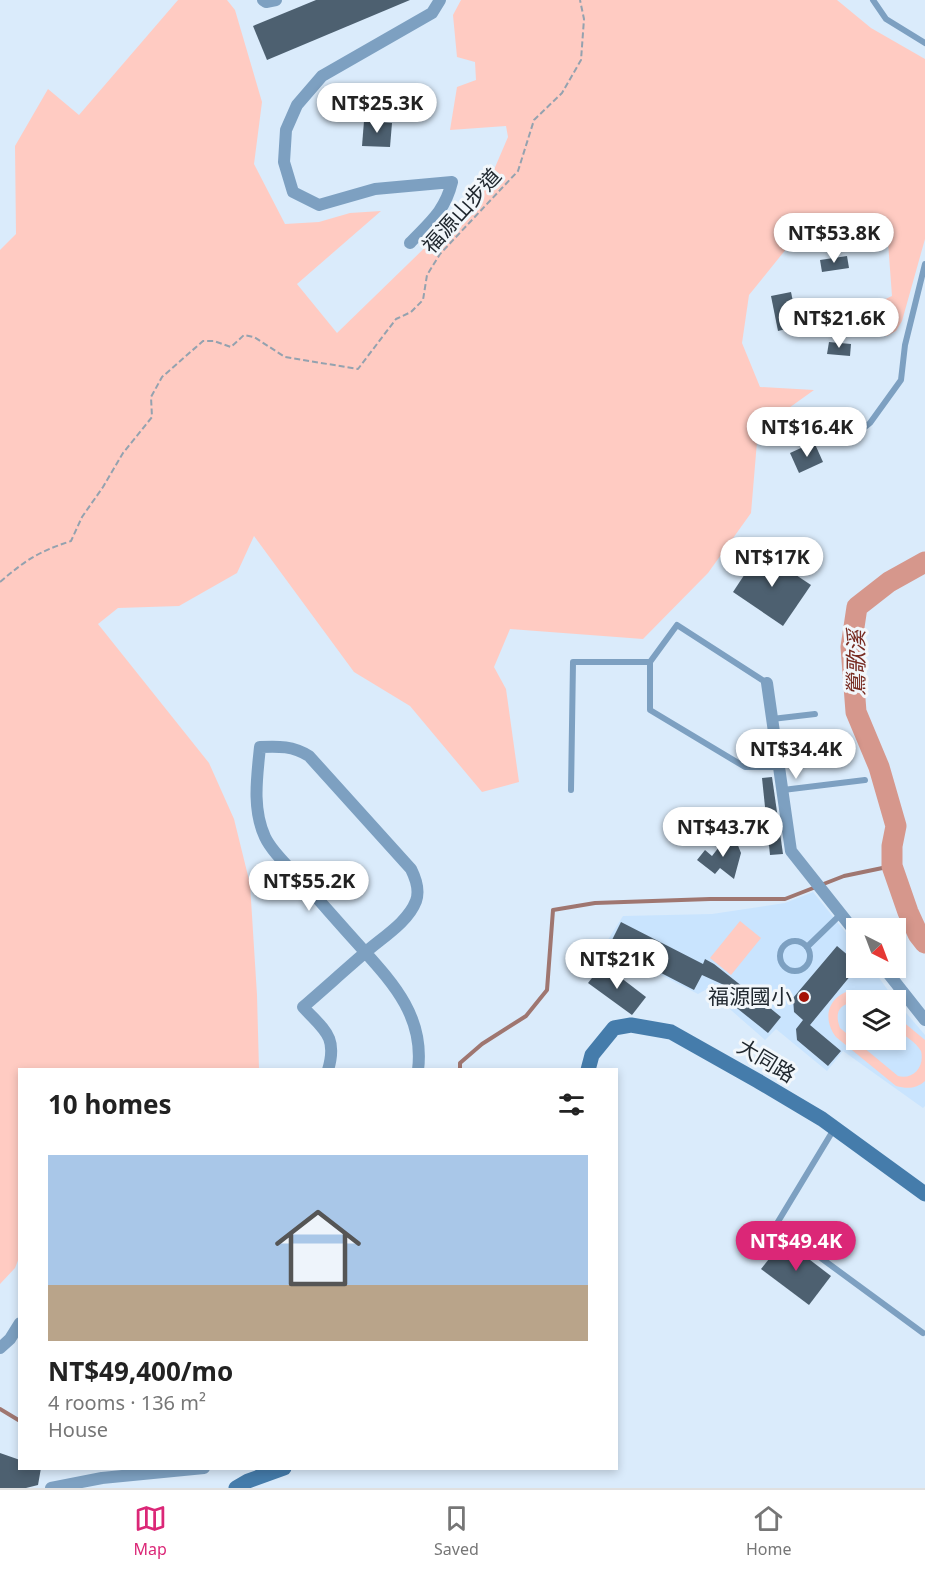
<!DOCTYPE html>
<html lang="en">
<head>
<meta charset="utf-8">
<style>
  :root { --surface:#fff; --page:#f6f6f6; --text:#222; --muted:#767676; --line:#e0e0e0; --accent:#db2777 }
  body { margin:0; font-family:"Noto Sans","Noto Sans TC",sans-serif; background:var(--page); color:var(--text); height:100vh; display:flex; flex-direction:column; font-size:22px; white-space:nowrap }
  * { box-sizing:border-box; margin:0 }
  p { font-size:20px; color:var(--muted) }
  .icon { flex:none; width:33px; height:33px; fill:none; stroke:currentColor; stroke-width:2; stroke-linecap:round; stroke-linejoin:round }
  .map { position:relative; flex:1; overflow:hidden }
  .drawer { position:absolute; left:18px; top:1068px; width:600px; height:402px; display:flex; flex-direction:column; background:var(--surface); border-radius:0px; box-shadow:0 3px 9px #0003 }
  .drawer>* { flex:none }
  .needle { width:39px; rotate:138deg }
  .tools { position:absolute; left:846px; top:918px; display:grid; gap:12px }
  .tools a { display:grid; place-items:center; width:60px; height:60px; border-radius:0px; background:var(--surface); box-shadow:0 3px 9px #0003; font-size:30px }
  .price { position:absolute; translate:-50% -51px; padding:0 14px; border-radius:21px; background:#fff; color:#222; font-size:20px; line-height:39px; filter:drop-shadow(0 2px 3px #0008) }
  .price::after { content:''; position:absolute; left:50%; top:36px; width:18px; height:14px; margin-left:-9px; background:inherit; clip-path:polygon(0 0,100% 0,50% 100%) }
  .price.selected { background:var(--accent); color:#fff }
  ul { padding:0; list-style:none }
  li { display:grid; align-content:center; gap:12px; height:318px; padding:0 30px }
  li+li { border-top:2px solid var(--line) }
  li span { display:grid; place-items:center; height:186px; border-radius:0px; color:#555 }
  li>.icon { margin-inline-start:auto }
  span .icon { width:108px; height:108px; fill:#fffc; stroke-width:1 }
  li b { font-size:26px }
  h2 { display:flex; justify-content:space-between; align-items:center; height:72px; padding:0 30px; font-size:26px }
  .tab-bar { display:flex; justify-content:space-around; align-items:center; height:84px; border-top:2px solid var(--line); background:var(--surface); font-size:16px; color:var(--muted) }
  .tab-bar a { display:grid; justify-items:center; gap:3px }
  .tab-bar .selected { color:var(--accent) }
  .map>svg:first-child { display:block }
  .built { fill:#c9e4fe }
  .green { fill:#ffcbc2 }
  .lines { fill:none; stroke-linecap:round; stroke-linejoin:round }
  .stream { stroke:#9f7670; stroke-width:4 }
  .river { stroke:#d6978c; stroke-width:21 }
  .building { fill:#4d6070 }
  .path { stroke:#94a2af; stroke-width:2; stroke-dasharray:6 3; stroke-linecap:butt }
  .lane { stroke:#7da0c1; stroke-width:6 }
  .street { stroke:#7da0c1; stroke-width:12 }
  .secondary { stroke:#457cab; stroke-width:15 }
  .poi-dot { fill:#a51206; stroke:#f2f7fb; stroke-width:2 }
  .labels { text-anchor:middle; stroke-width:6; stroke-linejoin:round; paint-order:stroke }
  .street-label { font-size:21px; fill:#20282f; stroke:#f2f7fb }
  .poi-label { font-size:21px; fill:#20282f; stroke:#f2f7fb; text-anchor:end }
  .water-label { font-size:22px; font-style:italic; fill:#772b21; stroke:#f2f7fb }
</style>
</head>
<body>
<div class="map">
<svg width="925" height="1488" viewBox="0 0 925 1488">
  <rect width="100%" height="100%" fill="#daebfb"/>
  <polygon class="built" points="813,892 856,945 856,968 872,968 895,1000 856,1000 856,1040 896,1040 896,1001 925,1035 925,1106 923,1108 843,1051 827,1071 776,1029 765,1040 707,989 698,994 604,946 623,916 712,914 785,903"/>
  <g class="green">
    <path d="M178,0h49l8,10 27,92 -8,62 31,60 34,-2 31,-9 31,-2 -84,73 40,49 106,-103 47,-51 18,-42 -2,-11 -56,4 7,-43 19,-7 -1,-18 -18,-5 -4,-42 8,-15h376l34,28 54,31v180l-23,82 -6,10 -9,5c-14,-4 -22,-22 -9,-32 4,-4 10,-6 14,-8l-4,-54 -93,-4 -46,57 -7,48 18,44 54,3 -56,40 -7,83 -43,60 -65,66 -133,-10 -16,38 12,22 13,93 -37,10 -72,-86 -56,-34 -100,-136 -17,37 -58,33 -61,2 -20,16 111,139 25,56 16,65 7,111 2,74 -239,1 -1,188 -4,10 -15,16v-1034l16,-16 -1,-88 33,-57 31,26z"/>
    <polygon points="740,921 761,938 731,975 710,958"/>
    <path d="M853,990l9,1 16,9c-19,1 -49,-1 -38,28l58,48c15,4 27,-9 23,-25 -5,-9 -18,-16 -25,-23v-12l29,24v41c-9,8 -18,8 -29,5l-60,-49c-15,-20 -7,-42 17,-47z"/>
  </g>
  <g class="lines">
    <g class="stream">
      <polyline points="460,1070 460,1063 482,1044 526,1016 547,990 553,910 595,903 710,899 785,899 844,876 892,866"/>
      <polyline points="0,1409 20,1421"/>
    </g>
    <polyline class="river" points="925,562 889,582 857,607 851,647 856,712 879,767 896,826 892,846 892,866 908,912 918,934 925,943"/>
  </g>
  <g class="building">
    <polygon points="316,0 410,0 267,60 253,26"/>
    <polygon points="364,121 392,123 390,147 362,146"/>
    <polygon points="847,256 849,268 822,272 820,260"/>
    <polygon points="791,292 798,326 778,331 771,296"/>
    <polygon points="829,342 851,344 850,356 827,354"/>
    <polygon points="814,442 823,462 799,473 790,453"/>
    <polygon points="760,551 811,585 783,626 733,592"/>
    <polygon points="772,777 783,854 770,855 762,778"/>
    <polygon points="726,838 731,842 735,838 741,853 734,879 720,868 715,874 697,860 705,850 712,856"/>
    <polygon points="621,922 703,964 705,959 714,964 752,994 755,990 767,1000 764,1003 781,1017 768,1033 718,993 724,985 702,975 694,990 609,946"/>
    <polygon points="837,946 856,962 856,969 810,1025 841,1051 828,1066 797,1040 796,1029 803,1020 794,1012 793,998"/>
    <polygon points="603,964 646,997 632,1015 588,983"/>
    <polygon points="784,1240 831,1276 809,1305 761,1269"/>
    <polygon points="0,1453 20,1460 20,1468 41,1468 38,1485 26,1488 0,1488"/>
  </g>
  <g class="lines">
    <path class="path" d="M0,582c27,-23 38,-30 71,-41l11,-24 21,-30 20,-34 29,-36 -1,-20 11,-20 41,-36h11l17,6 13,-12 10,2 31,20 73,12 38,-50 15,-7 12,-12 4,-25 13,-21 78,-83 16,-51 28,-27 19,-33 3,-41 -4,-19"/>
    <g class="lane">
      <polyline points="873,0 886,19 925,43"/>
      <polyline points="828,429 855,435 870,423 901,380 905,345 925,264"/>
      <polyline points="650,662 650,710 745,767 779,767"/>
      <polyline points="772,719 815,714"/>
      <polyline points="571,790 573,662 650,662 677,625 767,683"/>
      <polyline points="783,790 865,780"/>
      <circle cx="795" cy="956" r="15"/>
      <polyline points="807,947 841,914"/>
      <polyline points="834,1129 776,1225 923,1333"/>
    </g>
    <g class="street">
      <polyline points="263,0 266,2 276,0"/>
      <path d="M410,243c20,-21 35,-32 42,-61l-77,7 -56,16 -26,-13 -9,-30 2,-32 11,-25 25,-29 110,-63 8,-13"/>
      <polyline points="767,683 791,851 856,933"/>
      <polyline points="884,968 925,1020"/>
      <path d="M328,1070c10,-34 -4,-40 -25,-63 22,-19 43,-38 64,-56 16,-14 41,-29 49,-50 4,-11 0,-22 -5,-32l-102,-113c-16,-10 -30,-10 -49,-9 -3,30 -8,62 5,90 7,15 23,29 35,42 19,21 38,43 57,64 34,38 68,72 61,127"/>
      <polyline points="0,1348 10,1339 20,1323"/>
      <polyline points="51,1488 102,1478 204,1468"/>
    </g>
    <g class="secondary">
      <polyline points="588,1070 592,1055 614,1028 631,1025 671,1032 758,1081 822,1119 925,1194"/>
      <polyline points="236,1488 248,1481 284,1468"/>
    </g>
  </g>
  <circle class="poi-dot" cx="804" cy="997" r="6"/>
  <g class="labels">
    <g class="street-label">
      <text transform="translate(462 211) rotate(-48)" y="7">福源山步道</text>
      <text transform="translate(766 1061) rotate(31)" y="7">大同路</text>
    </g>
    <g class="poi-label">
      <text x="792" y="1004">福源國小</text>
    </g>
    <g class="water-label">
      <text transform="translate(856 663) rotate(-90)" y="8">鶯歌溪</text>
    </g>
  </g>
</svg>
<div class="tools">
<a><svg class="needle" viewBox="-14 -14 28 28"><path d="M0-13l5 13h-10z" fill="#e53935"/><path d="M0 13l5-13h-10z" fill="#767676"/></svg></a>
<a><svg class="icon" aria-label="layers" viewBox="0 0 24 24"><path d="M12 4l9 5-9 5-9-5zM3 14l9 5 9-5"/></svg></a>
</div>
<b class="price" style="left:377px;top:134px">NT$25.3K</b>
<b class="price" style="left:834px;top:264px">NT$53.8K</b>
<b class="price" style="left:839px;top:349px">NT$21.6K</b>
<b class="price" style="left:807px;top:458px">NT$16.4K</b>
<b class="price" style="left:772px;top:588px">NT$17K</b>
<b class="price" style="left:796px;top:780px">NT$34.4K</b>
<b class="price" style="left:723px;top:858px">NT$43.7K</b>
<b class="price" style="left:309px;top:912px">NT$55.2K</b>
<b class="price" style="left:617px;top:990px">NT$21K</b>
<b class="price selected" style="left:796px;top:1272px">NT$49.4K</b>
<section class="drawer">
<h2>10 homes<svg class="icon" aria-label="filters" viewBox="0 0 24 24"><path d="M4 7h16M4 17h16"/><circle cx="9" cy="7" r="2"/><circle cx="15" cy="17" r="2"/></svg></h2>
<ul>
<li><span style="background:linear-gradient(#a9c7e8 70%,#b9a48a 0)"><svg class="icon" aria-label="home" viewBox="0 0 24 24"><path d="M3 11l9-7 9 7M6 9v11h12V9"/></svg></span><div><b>NT$49,400/mo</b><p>4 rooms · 136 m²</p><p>House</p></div></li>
</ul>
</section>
</div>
<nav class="tab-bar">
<a class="selected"><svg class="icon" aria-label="map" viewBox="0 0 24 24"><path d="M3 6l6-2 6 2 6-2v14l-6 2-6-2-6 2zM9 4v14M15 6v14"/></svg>Map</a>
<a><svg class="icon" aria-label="saved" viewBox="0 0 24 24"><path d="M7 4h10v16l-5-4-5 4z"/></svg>Saved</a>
<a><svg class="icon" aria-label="home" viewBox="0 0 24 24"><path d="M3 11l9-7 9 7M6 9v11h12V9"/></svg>Home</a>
</nav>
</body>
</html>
